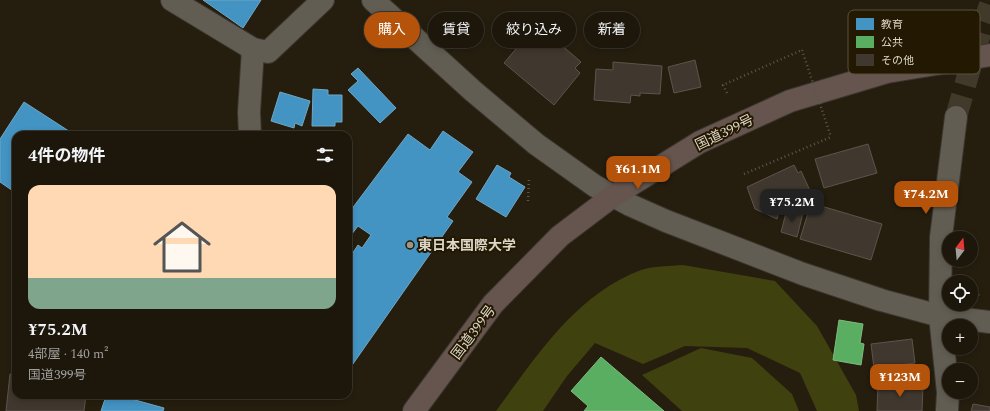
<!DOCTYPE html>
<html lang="ja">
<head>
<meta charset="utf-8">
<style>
  :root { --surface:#1c160b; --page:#251f14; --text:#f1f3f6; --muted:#a09f9d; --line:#3a352c; --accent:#b45309 }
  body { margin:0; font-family:Spectral,"Noto Sans JP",serif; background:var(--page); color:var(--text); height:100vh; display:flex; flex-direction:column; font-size:15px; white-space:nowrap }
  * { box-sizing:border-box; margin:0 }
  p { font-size:13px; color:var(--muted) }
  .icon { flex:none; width:22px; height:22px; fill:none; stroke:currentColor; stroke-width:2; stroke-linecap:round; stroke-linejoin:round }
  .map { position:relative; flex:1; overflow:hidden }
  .side { position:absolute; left:12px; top:131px; width:340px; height:268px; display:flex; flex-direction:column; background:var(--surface); border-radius:12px; box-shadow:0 2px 6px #0003,0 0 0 1px var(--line) }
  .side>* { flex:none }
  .top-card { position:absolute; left:364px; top:12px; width:380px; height:36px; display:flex; gap:8px }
  .needle { width:26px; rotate:16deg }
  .tools { position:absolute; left:942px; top:231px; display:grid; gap:8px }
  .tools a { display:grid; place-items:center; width:36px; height:36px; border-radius:50%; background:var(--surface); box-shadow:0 2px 6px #0003,0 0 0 1px var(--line); font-size:20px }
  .price { position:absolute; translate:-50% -34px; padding:0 9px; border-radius:8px; background:var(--accent); color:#fff; font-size:13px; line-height:26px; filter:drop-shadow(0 1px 2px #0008) }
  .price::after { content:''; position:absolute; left:50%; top:24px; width:12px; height:9px; margin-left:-6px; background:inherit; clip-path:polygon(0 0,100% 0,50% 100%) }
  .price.selected { background:#222; color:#fff }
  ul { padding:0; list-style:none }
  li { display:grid; align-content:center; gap:8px; height:212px; padding:0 16px }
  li+li { border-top:1px solid var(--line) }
  li span { display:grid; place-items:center; height:124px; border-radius:12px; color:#555 }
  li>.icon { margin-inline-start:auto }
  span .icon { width:72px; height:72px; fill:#fffc; stroke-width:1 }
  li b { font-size:17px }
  h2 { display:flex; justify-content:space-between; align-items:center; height:48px; padding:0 16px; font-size:17px }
  .tag { padding:0 14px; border-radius:18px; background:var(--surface); box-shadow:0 2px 6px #0003,0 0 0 1px var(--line); font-size:14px; line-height:36px }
  .tag.selected { background:var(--accent); color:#fff }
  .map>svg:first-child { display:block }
  .green { fill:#3f410f }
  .schools { fill:#4393c3; stroke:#71a7c4 }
  .public { fill:#5aae61; stroke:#81ba80 }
  .building { fill:#40382e; stroke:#5d544a }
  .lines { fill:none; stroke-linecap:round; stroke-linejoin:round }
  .minor-tunnel { stroke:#413a2b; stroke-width:22; stroke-dasharray:22 11; stroke-linecap:butt }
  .minor-casing { stroke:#3b362d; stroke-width:24 }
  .highway-casing { stroke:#3b362d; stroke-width:24 }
  .path { stroke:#5b574c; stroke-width:2.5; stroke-dasharray:1 3; stroke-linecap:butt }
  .minor { stroke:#625d52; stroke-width:22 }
  .highway { stroke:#65554e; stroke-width:22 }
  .path-bridge { stroke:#5b574c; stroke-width:2.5; stroke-dasharray:1 3; stroke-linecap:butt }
  .poi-dot { fill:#9d9687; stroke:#231801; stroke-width:1.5 }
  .labels { text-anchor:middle; stroke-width:4; stroke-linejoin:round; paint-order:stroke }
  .street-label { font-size:14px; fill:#ddd6c7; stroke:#231801 }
  .poi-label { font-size:14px; font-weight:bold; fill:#ddd6c7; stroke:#231801; text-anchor:start }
  .key { fill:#231801; stroke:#5b513c; stroke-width:1 }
  .key-label { font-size:11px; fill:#ddd6c7 }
</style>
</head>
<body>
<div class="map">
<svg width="990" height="411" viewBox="0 0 990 411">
  <rect width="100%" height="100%" fill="#251e0f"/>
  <g class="green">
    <path d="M683,265l92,16 42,45 39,69 3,16h-42l-17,-38 -53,-25 -62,-2 -42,18 -48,-21 -28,33 -24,35h-47c40,-54 79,-116 145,-141 10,-4 31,-4 42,-5z"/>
    <polygon points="701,348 752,358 792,394 799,411 682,411 642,375"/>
  </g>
  <g class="schools">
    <polygon points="203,0 261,0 243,28"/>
    <polygon points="358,68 396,108 380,123 348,90 358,81 351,74"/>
    <polygon points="313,89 328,90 328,95 342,95 342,122 335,122 335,126 312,126"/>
    <polygon points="280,92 310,101 302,126 295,123 294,128 271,121"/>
    <polygon points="24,102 75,135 16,135 16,193 0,182 0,139"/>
    <polygon points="443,131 473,152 458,172 472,182 447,217 453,221 348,371 348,260 358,245 362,248 371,235 358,226 348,239 348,214 408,134 430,150"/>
    <polygon points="497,165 511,173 509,177 525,187 506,217 476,199"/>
    <polygon points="111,395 117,395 164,408 163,411 101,411 105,399 109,400"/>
  </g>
  <g class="public">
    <polygon points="839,320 863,324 860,343 864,344 861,365 833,360"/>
    <polygon points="601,357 664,411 584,411 588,406 571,391"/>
  </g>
  <g class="building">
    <polygon points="529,17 581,62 575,68 580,73 554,105 504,63 521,43 513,36"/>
    <polygon points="695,60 701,87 674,93 668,67"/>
    <polygon points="613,62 662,66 660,94 640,93 640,96 631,95 630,103 594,100 596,69 613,70"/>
    <polygon points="868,144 877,173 824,188 815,159"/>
    <polygon points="794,165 798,173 801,171 812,195 780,209 777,219 755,209 747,187"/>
    <polygon points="811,203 882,224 871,260 800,239"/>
    <polygon points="787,209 803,213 797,237 781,232"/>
    <polygon points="912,339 915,363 874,368 871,344"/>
    <polygon points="10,374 16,375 16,395 86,395 84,411 6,411"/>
    <polygon points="878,385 923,387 922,411 877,411"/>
    <polygon points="973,404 990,407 990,411 971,411"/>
  </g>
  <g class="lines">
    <polyline class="minor-tunnel" points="956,117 981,30 990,5"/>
    <defs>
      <g id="minor">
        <polyline points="172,0 253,49 268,52 323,0"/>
        <polyline points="373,0 473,91 536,144 595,186 630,205 666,221 803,274 881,300 940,316 990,322"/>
        <polyline points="250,135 249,112 253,49"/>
        <polyline points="947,411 948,392 940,316 941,237 956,117"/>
      </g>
      <polyline id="highway" points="414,411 493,304 560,236 613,196 700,142 790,101 887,72 990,55"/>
    </defs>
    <use href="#minor" class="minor-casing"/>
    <use href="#highway" class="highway-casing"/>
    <g class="path">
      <polyline points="727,93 723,85 802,50"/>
      <polyline points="744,174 831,137"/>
      <polyline points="528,201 529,178"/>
      <polyline points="974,288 979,296"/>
    </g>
    <use href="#minor" class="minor"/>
    <use href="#highway" class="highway"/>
    <polyline class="path-bridge" points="802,50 831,137"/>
  </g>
  <circle class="poi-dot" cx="410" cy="245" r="4"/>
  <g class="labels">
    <g class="street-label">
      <text transform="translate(724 132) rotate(-26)" y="5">国道399号</text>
      <text transform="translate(473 332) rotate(-53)" y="5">国道399号</text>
    </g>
    <g class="poi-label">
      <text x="418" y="250">東日本国際大学</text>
    </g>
  </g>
  <rect x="848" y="10" width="132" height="64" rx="6" class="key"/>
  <rect x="856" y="18" width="18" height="12" fill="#4393c3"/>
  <rect x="856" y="36" width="18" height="12" fill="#5aae61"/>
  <rect x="856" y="54" width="18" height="12" fill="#40382e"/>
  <g class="key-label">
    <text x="881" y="28">教育</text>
    <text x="881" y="46">公共</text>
    <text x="881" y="64">その他</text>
  </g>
</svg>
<div class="tools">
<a><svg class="needle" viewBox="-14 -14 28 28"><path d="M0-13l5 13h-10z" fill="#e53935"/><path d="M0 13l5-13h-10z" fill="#a09f9d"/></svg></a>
<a><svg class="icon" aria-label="locate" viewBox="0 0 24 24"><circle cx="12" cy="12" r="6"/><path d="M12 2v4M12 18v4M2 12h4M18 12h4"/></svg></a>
<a>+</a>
<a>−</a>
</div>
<b class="price" style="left:638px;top:190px">¥61.1M</b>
<b class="price" style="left:926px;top:215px">¥74.2M</b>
<b class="price selected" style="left:792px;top:223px">¥75.2M</b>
<b class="price" style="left:900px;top:398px">¥123M</b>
<div class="top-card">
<a class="tag selected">購入</a>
<a class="tag">賃貸</a>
<a class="tag">絞り込み</a>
<a class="tag">新着</a>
</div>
<section class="side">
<h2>4件の物件<svg class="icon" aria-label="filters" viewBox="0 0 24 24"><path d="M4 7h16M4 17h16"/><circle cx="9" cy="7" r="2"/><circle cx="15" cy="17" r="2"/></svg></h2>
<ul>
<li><span style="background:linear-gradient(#ffd9b3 75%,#7fa58c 0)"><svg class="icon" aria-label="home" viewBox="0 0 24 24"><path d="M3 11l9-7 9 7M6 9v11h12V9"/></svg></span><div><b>¥75.2M</b><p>4部屋 · 140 m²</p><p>国道399号</p></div></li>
</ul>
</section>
</div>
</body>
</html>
